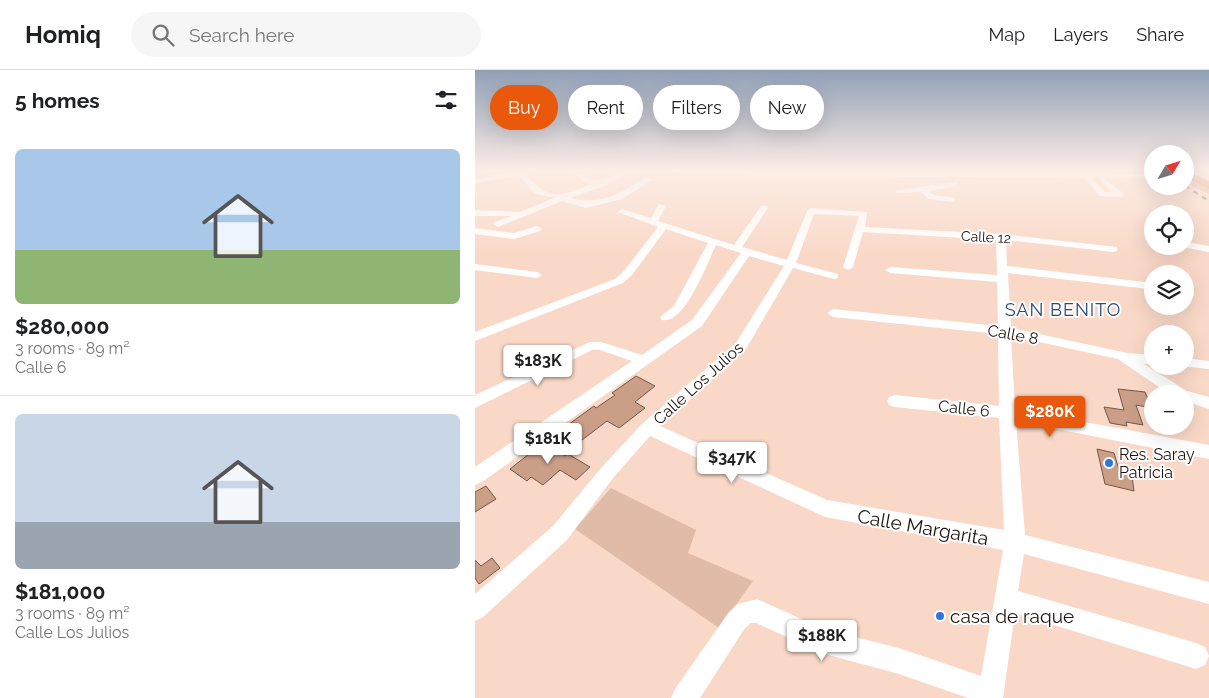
<!DOCTYPE html>
<html lang="en">
<head>
<meta charset="utf-8">
<style>
  :root { --surface:#fff; --page:#f6f6f6; --text:#202124; --muted:#757577; --line:#e0e0e0; --accent:#ea580c }
  body { margin:0; font-family:Raleway,sans-serif; background:var(--page); color:var(--text); height:100vh; display:flex; flex-direction:column; font-size:19px; white-space:nowrap }
  * { box-sizing:border-box; margin:0 }
  p { font-size:16px; color:var(--muted) }
  .icon { flex:none; width:28px; height:28px; fill:none; stroke:currentColor; stroke-width:2; stroke-linecap:round; stroke-linejoin:round }
  .map { position:relative; flex:1; overflow:hidden }
  .panel { display:flex; flex-direction:column; background:var(--surface); width:475px }
  .panel>* { flex:none }
  .top-card { position:absolute; left:15px; top:15px; width:475px; height:45px; display:flex; gap:10px }
  .needle { width:32px; rotate:52deg }
  .buttons { position:absolute; left:669px; top:75px; display:grid; gap:10px }
  .buttons a { display:grid; place-items:center; width:50px; height:50px; border-radius:50%; background:var(--surface); box-shadow:0 5px 20px #0002; font-size:25px }
  .price { position:absolute; translate:-50% -42px; padding:0 11px; border-radius:5px; background:#fff; color:#222; font-size:16px; line-height:32px; filter:drop-shadow(0 1px 2px #0008) }
  .price::after { content:''; position:absolute; left:50%; top:30px; width:15px; height:11px; margin-left:-8px; background:inherit; clip-path:polygon(0 0,100% 0,50% 100%) }
  .price.active { background:var(--accent); color:#fff }
  ul { padding:0; list-style:none }
  li { display:grid; align-content:center; gap:10px; height:265px; padding:0 15px }
  li+li { border-top:1px solid var(--line) }
  li span { display:grid; place-items:center; height:155px; border-radius:8px; color:#555 }
  li>.icon { margin-inline-start:auto }
  span .icon { width:90px; height:90px; fill:#fffc; stroke-width:1 }
  li b { font-size:21px }
  h2 { display:flex; justify-content:space-between; align-items:center; height:60px; padding:0 15px; font-size:21px }
  .tag { padding:0 18px; border-radius:22px; background:var(--surface); box-shadow:0 5px 20px #0002; font-size:18px; line-height:45px }
  .tag.active { background:var(--accent); color:#fff }
  header { display:flex; align-items:center; gap:30px; box-sizing:border-box; height:70px; padding:0 25px; background:var(--surface); border-bottom:1px solid var(--line) }
  header strong { font-size:24px }
  nav { display:flex; gap:28px; margin-inline-start:auto; font-size:18px }
  .search { width:350px; height:45px; background:var(--page); display:flex; align-items:center; gap:12px; box-sizing:border-box; padding:0 18px; border-radius:28px; color:var(--muted); font-size:19px }
  main { display:flex; flex:1; min-height:0 }
  .map>svg:first-child { display:block }
  .green { fill:#e0bba8 }
  .building { fill:#cb9e87; stroke:#74584a }
  .lines { fill:none; stroke-linecap:round; stroke-linejoin:round }
  .minor { fill:#fff; fill-rule:evenodd }
  .major { fill:#ecb08c; fill-rule:evenodd }
  .highway { fill:#df7b3f; fill-rule:evenodd }
  .rail { stroke:#7d685d; stroke-width:2; stroke-dasharray:5 5; stroke-linecap:butt }
  .poi-dot { fill:#2f75e1; stroke:#fff; stroke-width:2 }
  .labels { text-anchor:middle; stroke-width:4; stroke-linejoin:round; paint-order:stroke }
  .far-street-label { font-size:14px; fill:#1f140e; stroke:#fff }
  .street-label { font-size:16px; fill:#1f140e; stroke:#fff }
  .poi-label { font-size:16px; fill:#1f140e; stroke:#fff; text-anchor:start }
  .neighbourhood-label { font-size:18px; letter-spacing:1px; fill:#294b82; stroke:#fff }
  .near-street-label { font-size:19px; fill:#1f140e; stroke:#fff }
  .near-poi-label { font-size:19px; fill:#1f140e; stroke:#fff; text-anchor:start }
</style>
</head>
<body>
<header>
<strong>Homiq</strong>
<div class="search"><svg class="icon" aria-label="search" viewBox="0 0 24 24"><circle cx="10" cy="10" r="6"/><path d="M15 15l6 6"/></svg>Search here</div>
<nav><a>Map</a><a>Layers</a><a>Share</a></nav>
</header>
<main>
<section class="panel">
<h2>5 homes<svg class="icon" aria-label="filters" viewBox="0 0 24 24"><path d="M4 7h16M4 17h16"/><circle cx="9" cy="7" r="2"/><circle cx="15" cy="17" r="2"/></svg></h2>
<ul>
<li><span style="background:linear-gradient(#a9c7e8 65%,#8fb573 0)"><svg class="icon" aria-label="home" viewBox="0 0 24 24"><path d="M3 11l9-7 9 7M6 9v11h12V9"/></svg></span><div><b>$280,000</b><p>3 rooms · 89 m²</p><p>Calle 6</p></div></li>
<li><span style="background:linear-gradient(#c9d6e8 70%,#9aa5b1 0)"><svg class="icon" aria-label="home" viewBox="0 0 24 24"><path d="M3 11l9-7 9 7M6 9v11h12V9"/></svg></span><div><b>$181,000</b><p>3 rooms · 89 m²</p><p>Calle Los Julios</p></div></li>
</ul>
</section>
<div class="map">
<svg width="734" height="628" viewBox="0 0 734 628">
  <rect width="100%" height="100%" fill="#f9d8c7"/>
  <polygon class="green" points="136,418 221,460 213,483 278,511 244,558 100,459"/>
  <g class="building">
    <polygon points="161,306 180,316 160,332 170,338 144,358 132,351 103,373 83,362 119,336 121,338 140,325 137,323"/>
    <polygon points="643,319 670,322 677,338 661,335 668,355 651,352 652,356 635,353 629,337 649,340"/>
    <polygon points="69,372 90,386 93,384 115,397 101,410 85,400 68,415 56,407 52,411 35,399"/>
    <polygon points="622,379 639,383 645,403 657,406 659,421 630,414"/>
    <polygon points="11,416 21,429 0,442 0,422"/>
    <polygon points="17,488 25,498 4,514 0,508 0,490 6,496"/>
  </g>
  <g class="lines">
    <g class="minor">
      <path d="M40,100h20l-10,4c26,28 33,23 66,10l-7,-2 -14,-12c12,0 20,12 29,10 13,-2 22,-10 35,-10l-30,16 -34,12c31,8 49,-4 75,-20l7,2 -30,19 -36,9 -24,-7 -64,26 -5,-3 2,-2 16,-6h-36v-6l45,2 34,-14 -20,-5 -15,-18 -44,9v-4z"/>
      <path d="M194,100l484,4v4h-49l19,15 1,2 -4,2 -20,-1 -15,-18 -395,-3zM616,108h7l14,14h-7z"/>
      <polygon points="479,112 482,112 482,116 454,121 459,125 480,128 480,132 477,132 454,129 446,122 423,123 419,121"/>
      <path d="M184,134l7,2 -8,15 76,24 27,-39h6l1,2 -26,39 45,13 20,-49 4,-3 56,4 -2,15 136,7 116,13v4l-4,1 -107,-12 1,26 146,17v6h-4l-141,-16 3,55 116,25 26,2v9h-9l43,27 22,6v12l-24,-8v-7h-16l-51,-35 -107,-23 4,73 194,36v14l-193,-38 9,114 184,47v22l-185,-50 -6,37 178,52 9,4 4,9 -4,9 -9,4 -181,-56 -12,85h-35l-69,-24 -74,-20 -69,-31h-5l-6,5 -45,70h-29l4,-9 54,-77 9,-8 19,-5 69,31 73,18 82,28 22,-126 -178,-33 -175,-81 -37,42 -46,62 -84,77 -8,4v-27l78,-68 48,-58 41,-44 94,-81 48,-77 -35,-10 -47,70 -220,156 -7,3v-18l157,-106 -32,-11h-8l-117,58v-13l115,-53h11l41,13 50,-35 49,-67 -25,-8c-9,18 -31,80 -54,75l-2,-3 14,-11 34,-63 -42,-14 -34,46 -9,8 -148,58v-9l140,-53 9,-8 34,-44 -40,-15 4,-3 29,9zM339,144l45,2 -16,51 5,3 5,-3 10,-35 133,8 1,35 -107,-8 -5,3 5,3 107,9 1,44 -165,-17 -6,4 6,4 165,17 1,72 -104,-11 -6,2 -2,4 2,4 6,2 104,11 5,112 -177,-30 -167,-74 86,-77 47,-81 41,11 4,-1v-4l-42,-11z"/>
      <polygon points="62,156 67,159 65,161 39,169 0,164 0,158 39,163"/>
      <polygon points="710,172 734,176 734,182 707,177 710,176"/>
      <polygon points="0,194 62,202 67,205 62,208 0,200"/>
      <polygon points="710,288 734,291 734,299 705,296 710,296"/>
    </g>
    <polygon class="major" points="710,105 734,117 734,124 710,112"/>
    <polygon class="highway" points="710,100 734,111 734,119 710,107"/>
    <polyline class="rail" points="710,116 734,131"/>
  </g>
  <linearGradient id="sky" x2="0" y2="1"><stop stop-color="#91a0b6"/><stop offset="0.53" stop-color="#fcede6"/><stop offset="1" stop-color="#fcede6" stop-opacity="0"/></linearGradient>
  <rect width="734" height="188" fill="url(#sky)"/>
  <g class="poi-dot">
    <circle cx="634" cy="393" r="5"/>
    <circle cx="465" cy="546" r="5"/>
  </g>
  <g class="labels">
    <g class="far-street-label">
      <text transform="translate(511 167) rotate(3)" y="5">Calle 12</text>
    </g>
    <g class="street-label">
      <text transform="translate(538 264) rotate(10)" y="6">Calle 8</text>
      <text transform="translate(223 313) rotate(-42)" y="6">Calle Los Julios</text>
      <text transform="translate(489 338) rotate(6)" y="6">Calle 6</text>
    </g>
    <g class="poi-label">
      <text x="644" y="390">Res. Saray<tspan x="644" dy="18">Patricia</tspan></text>
    </g>
    <g class="neighbourhood-label">
      <text x="588" y="246">SAN BENITO</text>
    </g>
    <g class="near-street-label">
      <text transform="translate(448 457) rotate(10)" y="7">Calle Margarita</text>
    </g>
    <g class="near-poi-label">
      <text x="475" y="553">casa de raque</text>
    </g>
  </g>
</svg>
<div class="buttons">
<a><svg class="needle" viewBox="-14 -14 28 28"><path d="M0-13l5 13h-10z" fill="#e53935"/><path d="M0 13l5-13h-10z" fill="#757577"/></svg></a>
<a><svg class="icon" aria-label="locate" viewBox="0 0 24 24"><circle cx="12" cy="12" r="6"/><path d="M12 2v4M12 18v4M2 12h4M18 12h4"/></svg></a>
<a><svg class="icon" aria-label="layers" viewBox="0 0 24 24"><path d="M12 4l9 5-9 5-9-5zM3 14l9 5 9-5"/></svg></a>
<a>+</a>
<a>−</a>
</div>
<b class="price" style="left:63px;top:317px">$183K</b>
<b class="price active" style="left:575px;top:368px">$280K</b>
<b class="price" style="left:73px;top:395px">$181K</b>
<b class="price" style="left:257px;top:414px">$347K</b>
<b class="price" style="left:347px;top:592px">$188K</b>
<div class="top-card">
<a class="tag active">Buy</a>
<a class="tag">Rent</a>
<a class="tag">Filters</a>
<a class="tag">New</a>
</div>
</div>
</main>
</body>
</html>
